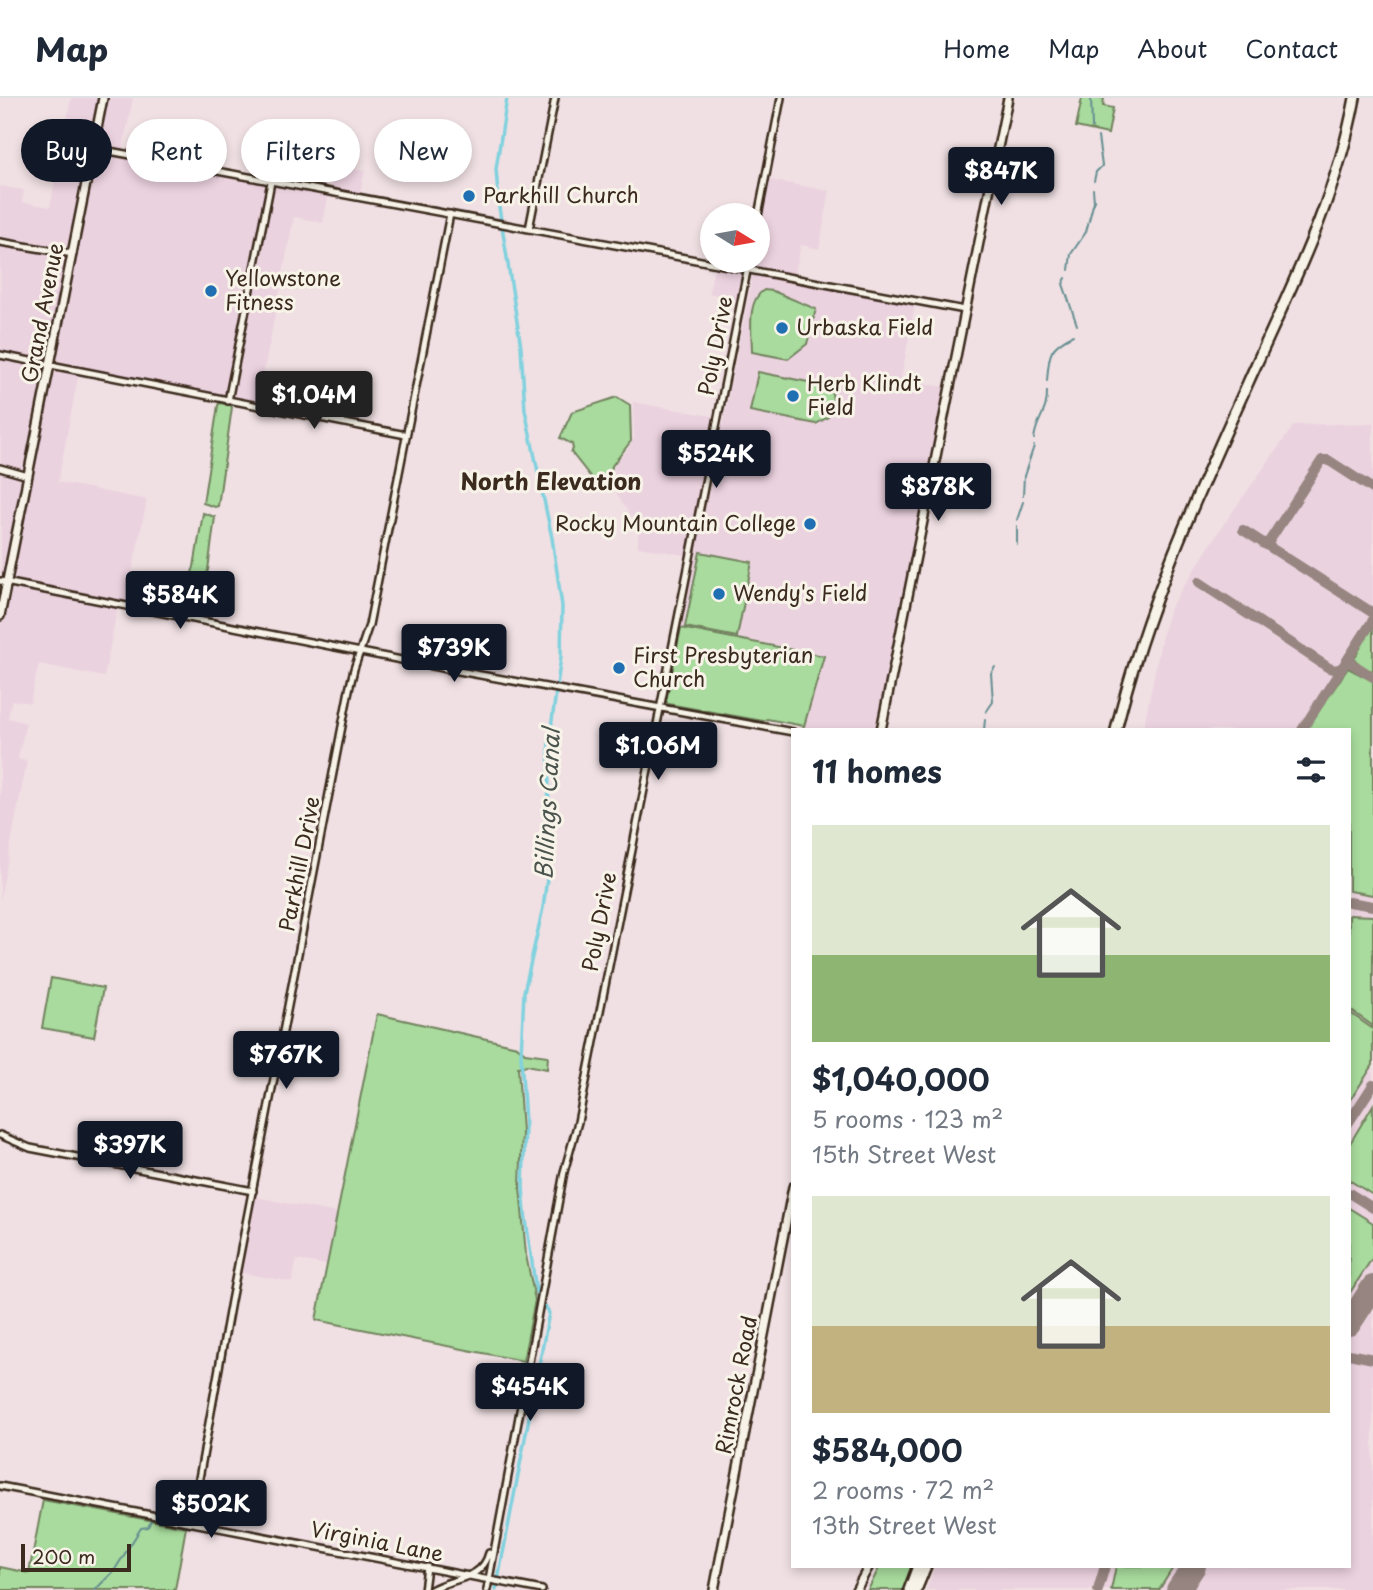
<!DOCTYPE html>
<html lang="en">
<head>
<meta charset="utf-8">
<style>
  :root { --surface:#fff; --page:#f6f6f7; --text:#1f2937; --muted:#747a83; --line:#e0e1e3; --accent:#111827 }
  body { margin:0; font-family:"Playpen Sans",sans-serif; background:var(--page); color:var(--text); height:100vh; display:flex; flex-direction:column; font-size:26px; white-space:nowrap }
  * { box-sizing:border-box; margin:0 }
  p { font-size:23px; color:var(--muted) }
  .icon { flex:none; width:38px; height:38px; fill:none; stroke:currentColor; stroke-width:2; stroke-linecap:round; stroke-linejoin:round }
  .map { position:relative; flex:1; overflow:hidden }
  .details { position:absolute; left:791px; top:630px; width:560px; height:840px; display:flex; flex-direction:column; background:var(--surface); border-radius:0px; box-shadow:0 4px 10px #0003 }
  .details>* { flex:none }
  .hud { position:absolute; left:21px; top:21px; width:665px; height:63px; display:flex; gap:14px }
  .needle { width:46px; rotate:101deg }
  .tools { position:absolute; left:700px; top:105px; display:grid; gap:14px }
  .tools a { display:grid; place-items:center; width:70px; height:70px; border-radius:50%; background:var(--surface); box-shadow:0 4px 10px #0003; font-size:35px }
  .scale { position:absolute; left:21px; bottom:18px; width:110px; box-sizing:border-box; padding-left:7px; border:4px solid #3b2a1e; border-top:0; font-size:19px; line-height:24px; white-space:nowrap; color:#3b2a1e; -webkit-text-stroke:5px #f7f3e8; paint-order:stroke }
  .price { position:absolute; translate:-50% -60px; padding:0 16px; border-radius:7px; background:var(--accent); color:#fff; font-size:23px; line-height:46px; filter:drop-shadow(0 2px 4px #0008) }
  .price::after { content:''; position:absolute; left:50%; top:42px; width:21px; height:16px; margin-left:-10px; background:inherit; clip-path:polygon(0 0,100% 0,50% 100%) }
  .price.on { background:#222; color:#fff }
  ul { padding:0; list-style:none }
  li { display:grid; align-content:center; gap:14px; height:371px; padding:0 21px }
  li span { display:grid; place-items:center; height:217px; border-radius:0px; color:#555 }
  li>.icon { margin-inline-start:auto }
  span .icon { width:126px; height:126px; fill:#fffc; stroke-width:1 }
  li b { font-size:30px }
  h2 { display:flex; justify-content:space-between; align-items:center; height:84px; padding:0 21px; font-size:30px }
  .pill { padding:0 24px; border-radius:32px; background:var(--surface); box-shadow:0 4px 10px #0003; font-size:24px; line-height:63px }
  .pill.on { background:var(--accent); color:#fff }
  header { display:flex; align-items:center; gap:42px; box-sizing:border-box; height:98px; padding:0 35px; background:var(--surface); border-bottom:2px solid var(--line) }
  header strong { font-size:33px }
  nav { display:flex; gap:38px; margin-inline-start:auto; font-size:24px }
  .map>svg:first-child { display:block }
  .built { fill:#ebd2df }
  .green { fill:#a8db9d; stroke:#72825e; stroke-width:2 }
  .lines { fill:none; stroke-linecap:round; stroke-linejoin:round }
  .stream { stroke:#658e91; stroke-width:2 }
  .canal { stroke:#81d1de; stroke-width:3.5 }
  .taxiway { stroke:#968580; stroke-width:10 }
  .runway { stroke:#968580; stroke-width:24 }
  .minor-casing { stroke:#3b2a1e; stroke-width:10 }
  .major-casing { stroke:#3b2a1e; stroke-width:12 }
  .highway-casing { stroke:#3b2a1e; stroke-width:14 }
  .minor { stroke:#f7f3e8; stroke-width:5 }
  .major { stroke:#f7f3e8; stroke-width:7 }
  .highway { stroke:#f7f3e8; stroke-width:9 }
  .poi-dot { fill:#1f6fb2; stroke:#f7f3e8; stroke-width:2.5 }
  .labels { text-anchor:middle; stroke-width:6; stroke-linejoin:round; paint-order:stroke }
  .poi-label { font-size:21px; fill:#3b2a1e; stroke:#f7f3e8; text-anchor:start }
  .street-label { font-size:21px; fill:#3b2a1e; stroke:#f7f3e8 }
  .neighbourhood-label { font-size:23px; font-weight:bold; fill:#3b2a1e; stroke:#f7f3e8 }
  .water-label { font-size:23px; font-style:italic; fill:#4c544e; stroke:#f7f3e8 }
</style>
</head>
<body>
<header>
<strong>Map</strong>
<nav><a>Home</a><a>Map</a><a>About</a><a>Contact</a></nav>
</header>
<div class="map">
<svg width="1373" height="1492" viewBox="0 0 1373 1492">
  <rect width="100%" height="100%" fill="#f0e0e3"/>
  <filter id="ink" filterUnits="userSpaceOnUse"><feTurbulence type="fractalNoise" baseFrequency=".0143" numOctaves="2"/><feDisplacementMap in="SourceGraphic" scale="14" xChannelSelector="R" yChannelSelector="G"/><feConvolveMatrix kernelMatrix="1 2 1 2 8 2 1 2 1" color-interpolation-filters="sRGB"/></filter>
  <g filter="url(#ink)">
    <g class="built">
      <polygon points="71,0 99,0 4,474 1,476 0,88 24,92 22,104 50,109"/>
      <polygon points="103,0 133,0 122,55 329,94 335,67 365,73 359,100 329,95 323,125 294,119 257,309 79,274 58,384 147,402 125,509 118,508 104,579 39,566 30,605 12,602 8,620 26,625 18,661 27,663 0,802 0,485 7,484"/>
      <polygon points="765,81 830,93 819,151 801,147 794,180 748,171 741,202 709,195 715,164 726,166 727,163 758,163 758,118"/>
      <polygon points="753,177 915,207 901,281 945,289 875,632 803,632 824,558 681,530"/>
      <polygon points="633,304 718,319 690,458 638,449 638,428 618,399 612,383 614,368 628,350 634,340"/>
      <polygon points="1373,325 1373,1492 926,1492 935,1468 1349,1468 1349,632 1143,632 1163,533 1170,510 1221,430 1294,327"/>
      <polygon points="256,1099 337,1115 327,1167 297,1162 292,1184 242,1175"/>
    </g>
    <g class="green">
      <polygon points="1082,0 1104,0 1103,8 1113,10 1108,36 1076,29"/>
      <path d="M764,192l9,1 43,18 -9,35 -19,15 -36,-7c0,-19 -6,-51 12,-62z"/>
      <polygon points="758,274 823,287 832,295 834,308 828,319 816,326 750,313"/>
      <path d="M617,299l13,8 1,36 -19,25 -2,13c-6,5 -11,4 -17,1l-22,-28 2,-3 -1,-5 -12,-6 12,-26z"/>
      <polygon points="220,305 230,307 232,309 218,408 215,409 203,405 218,307"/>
      <polygon points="203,415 215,419 208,472 193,514 180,514 178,512 194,469"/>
      <polygon points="700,454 752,464 737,539 685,529"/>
      <polygon points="1373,527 1373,571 1372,573 1365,571 1354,561"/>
      <polygon points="681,530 824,558 804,628 767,621 763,623 668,606 666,603"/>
      <polygon points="1348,570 1373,583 1373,797 1349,793 1349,632 1306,632"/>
      <polygon points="1349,817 1373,818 1373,928 1349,911"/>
      <polygon points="51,880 103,890 94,939 42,930"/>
      <polygon points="1349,914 1373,931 1373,967 1349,1004"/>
      <polygon points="377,916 517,948 525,955 548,958 547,971 527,967 518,969 522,1034 520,1089 526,1157 535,1202 523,1263 316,1222"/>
      <polygon points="1373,1007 1373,1097 1349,1082 1349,1047"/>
      <polygon points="1349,1110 1373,1125 1373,1159 1349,1196"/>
      <polygon points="43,1402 186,1429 175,1492 0,1492 0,1469 29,1475"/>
      <polygon points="880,1468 912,1468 903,1492 868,1492"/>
      <polygon points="1116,1468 1174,1468 1159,1492 1111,1492"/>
    </g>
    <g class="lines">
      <g class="stream">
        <polyline points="1091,0 1092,30"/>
        <polyline points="1094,83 1096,74 1102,68 1098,39"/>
        <polyline points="1069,172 1071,156 1086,134 1094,103 1093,91"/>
        <polyline points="1066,180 1063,186 1077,227"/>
        <path d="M1047,283c2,-26 1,-34 26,-46"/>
        <path d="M1034,341c2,-20 14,-26 13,-48"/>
        <polyline points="1023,398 1024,378 1034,348"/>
        <polyline points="1017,422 1023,404"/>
        <polyline points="1017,428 1017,446"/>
        <polyline points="986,614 993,604 991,575 995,569"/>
        <polyline points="984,632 985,621"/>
        <polyline points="95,1492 114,1473 141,1430 148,1429 151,1422"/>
      </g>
      <polyline class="canal" points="496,1492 549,1215 536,1193 525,1115 523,1089 525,1026 521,957 524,894 543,810 548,773 549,644 561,559 562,508 552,440 525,312 521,249 499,109 496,71 507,0"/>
      <g class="taxiway">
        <polyline points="1243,432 1373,515"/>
        <polyline points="1264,446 1268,445 1322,362 1328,362 1373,391"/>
        <polyline points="1199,484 1329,570 1336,572 1343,569"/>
        <polyline points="1350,558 1351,565 1373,579"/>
        <polyline points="1302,632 1373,522"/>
        <polyline points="1349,804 1373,808"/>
        <polyline points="1349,1024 1373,987"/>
        <polyline points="1349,1095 1373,1110"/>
        <polyline points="1349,1256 1373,1261"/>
        <polyline points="1098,1492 1105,1468"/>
      </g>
      <g class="runway">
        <polyline points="1349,1226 1373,1189"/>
        <polyline points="1178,1492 1194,1468"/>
      </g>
      <defs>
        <g id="minor">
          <polyline points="93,50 965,212"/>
          <polyline points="758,118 781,0"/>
          <polyline points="529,131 555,0"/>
          <polyline points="0,144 73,156"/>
          <polyline points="0,257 406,337"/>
          <polyline points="228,303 271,84"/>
          <polyline points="0,370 28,378"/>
          <polyline points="0,483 442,570 793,634"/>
          <polyline points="0,1037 30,1050 253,1093"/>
          <polyline points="0,1388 542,1492"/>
          <polyline points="191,1425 231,1203 349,592 354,571 369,527 450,116"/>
          <polyline points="424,1492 427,1469"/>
          <path d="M431,1492c21,-13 51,-9 58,-37"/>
          <polyline points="487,1492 564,1074 578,1024 749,163"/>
        </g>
        <g id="major">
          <polyline points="0,518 103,0"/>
          <polyline points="881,632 1008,0"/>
          <polyline points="714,1492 793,1089"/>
          <polyline points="856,1492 869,1468"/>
        </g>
        <g id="highway">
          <path d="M1116,632c31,-128 86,-246 140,-365 40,-88 81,-171 99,-267"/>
          <polyline points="909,1492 918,1468"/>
          <polyline points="916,1492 926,1468"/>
        </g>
      </defs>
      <use href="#minor" class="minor-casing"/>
      <use href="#major" class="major-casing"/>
      <use href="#highway" class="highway-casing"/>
      <use href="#minor" class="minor"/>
      <use href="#major" class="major"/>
      <use href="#highway" class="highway"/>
    </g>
  </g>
  <g class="poi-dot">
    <circle cx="469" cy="98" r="7"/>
    <circle cx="211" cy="193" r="7"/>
    <circle cx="782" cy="230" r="7"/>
    <circle cx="793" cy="298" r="7"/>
    <circle cx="810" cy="426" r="7"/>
    <circle cx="719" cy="496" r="7"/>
    <circle cx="619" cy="570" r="7"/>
  </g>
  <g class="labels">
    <g class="poi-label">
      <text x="483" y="105">Parkhill Church</text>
      <text x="225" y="188">Yellowstone<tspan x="225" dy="24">Fitness</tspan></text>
      <text x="796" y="237">Urbaska Field</text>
      <text x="807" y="293">Herb Klindt<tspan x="807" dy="24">Field</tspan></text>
      <text x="796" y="433" text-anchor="end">Rocky Mountain College</text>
      <text x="733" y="503">Wendy's Field</text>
      <text x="633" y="565">First Presbyterian<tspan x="633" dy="24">Church</tspan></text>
    </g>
    <g class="street-label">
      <text transform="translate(43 215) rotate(-79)" y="7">Grand Avenue</text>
      <text transform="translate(716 248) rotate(-79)" y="7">Poly Drive</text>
      <text transform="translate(300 766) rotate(-79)" y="7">Parkhill Drive</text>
      <text transform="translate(600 824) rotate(-79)" y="7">Poly Drive</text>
      <text transform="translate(737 1287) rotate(-79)" y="7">Rimrock Road</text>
      <text transform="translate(377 1444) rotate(11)" y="7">Virginia Lane</text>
    </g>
    <g class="neighbourhood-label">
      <text x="551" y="392">North Elevation</text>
    </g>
    <g class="water-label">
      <text transform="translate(548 706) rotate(-87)" y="8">Billings Canal</text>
    </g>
  </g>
</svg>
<div class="tools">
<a><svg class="needle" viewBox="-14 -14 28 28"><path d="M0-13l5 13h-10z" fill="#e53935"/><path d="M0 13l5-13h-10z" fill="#747a83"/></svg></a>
</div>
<div class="scale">200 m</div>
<b class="price" style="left:1001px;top:109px">$847K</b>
<b class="price on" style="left:314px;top:333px">$1.04M</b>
<b class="price" style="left:716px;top:392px">$524K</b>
<b class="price" style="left:938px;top:425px">$878K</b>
<b class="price" style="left:180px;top:533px">$584K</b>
<b class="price" style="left:454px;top:586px">$739K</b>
<b class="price" style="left:658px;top:684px">$1.06M</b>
<b class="price" style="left:286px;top:993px">$767K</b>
<b class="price" style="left:130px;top:1083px">$397K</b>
<b class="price" style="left:530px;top:1325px">$454K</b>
<b class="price" style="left:211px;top:1442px">$502K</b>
<div class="hud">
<a class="pill on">Buy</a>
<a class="pill">Rent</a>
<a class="pill">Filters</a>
<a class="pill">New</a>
</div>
<section class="details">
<h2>11 homes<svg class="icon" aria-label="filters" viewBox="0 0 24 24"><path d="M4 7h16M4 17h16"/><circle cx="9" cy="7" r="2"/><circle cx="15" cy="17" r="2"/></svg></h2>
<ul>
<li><span style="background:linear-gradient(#dfe7d0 60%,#8fb573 0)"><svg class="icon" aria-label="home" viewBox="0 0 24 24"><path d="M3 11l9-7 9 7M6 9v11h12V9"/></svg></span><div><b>$1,040,000</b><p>5 rooms · 123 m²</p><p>15th Street West</p></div></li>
<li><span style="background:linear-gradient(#dfe7d0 60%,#c2b280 0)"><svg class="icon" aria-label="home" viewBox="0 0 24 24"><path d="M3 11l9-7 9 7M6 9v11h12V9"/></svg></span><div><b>$584,000</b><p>2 rooms · 72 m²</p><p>13th Street West</p></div></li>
</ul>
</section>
</div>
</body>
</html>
